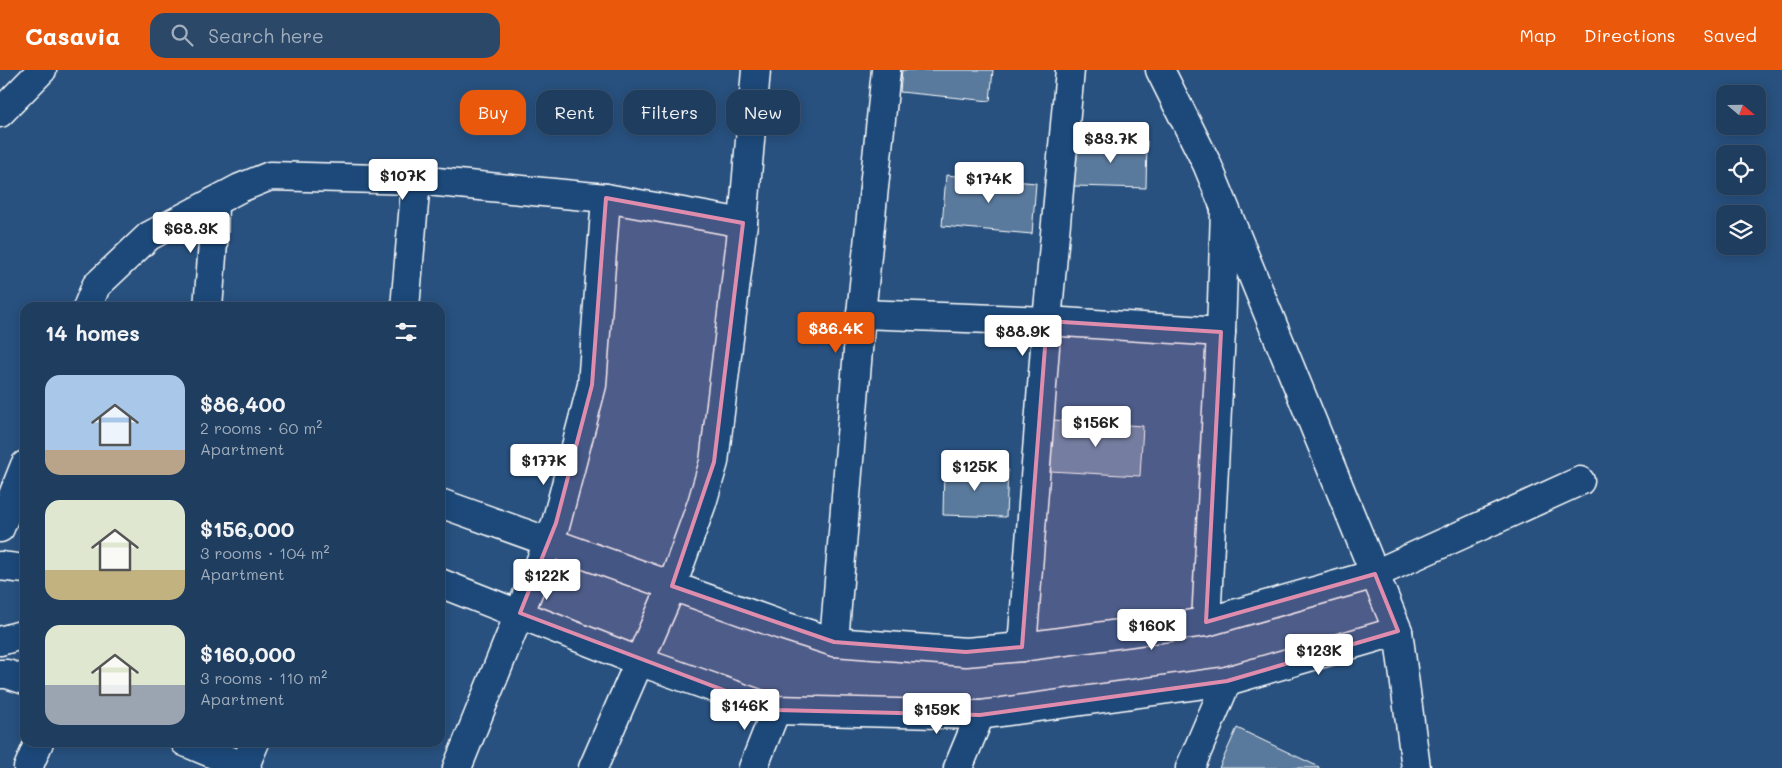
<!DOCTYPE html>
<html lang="en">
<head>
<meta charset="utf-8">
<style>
  :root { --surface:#1e3d5f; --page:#2b4868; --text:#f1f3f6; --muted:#a1aebd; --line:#3c5674; --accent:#ea580c }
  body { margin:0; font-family:Mali,sans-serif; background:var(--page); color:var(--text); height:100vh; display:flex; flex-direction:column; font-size:19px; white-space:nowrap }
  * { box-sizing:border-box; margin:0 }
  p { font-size:16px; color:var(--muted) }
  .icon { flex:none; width:28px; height:28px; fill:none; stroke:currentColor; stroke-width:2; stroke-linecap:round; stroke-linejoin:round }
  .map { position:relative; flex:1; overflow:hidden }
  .drawer { position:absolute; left:20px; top:232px; width:425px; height:445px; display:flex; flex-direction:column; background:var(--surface); border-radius:15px; box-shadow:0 2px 12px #0003,0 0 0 1px var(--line) }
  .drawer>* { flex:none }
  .guide { position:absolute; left:460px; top:20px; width:475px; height:45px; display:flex; gap:10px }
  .needle { width:32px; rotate:110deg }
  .tools { position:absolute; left:1716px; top:15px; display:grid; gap:10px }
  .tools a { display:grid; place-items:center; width:50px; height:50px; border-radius:10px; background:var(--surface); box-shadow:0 2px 12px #0003,0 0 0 1px var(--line); font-size:25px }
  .price { position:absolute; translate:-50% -42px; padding:0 11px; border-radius:5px; background:#fff; color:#222; font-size:16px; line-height:32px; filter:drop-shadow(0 1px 2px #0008) }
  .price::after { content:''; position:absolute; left:50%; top:30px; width:15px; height:11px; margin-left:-8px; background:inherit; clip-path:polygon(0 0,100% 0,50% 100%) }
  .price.active { background:var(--accent); color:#fff }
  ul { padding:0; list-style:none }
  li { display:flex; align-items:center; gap:15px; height:125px; padding:0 25px }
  li span { display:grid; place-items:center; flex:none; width:140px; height:100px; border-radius:15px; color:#555 }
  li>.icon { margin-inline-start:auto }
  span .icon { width:60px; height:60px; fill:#fffc; stroke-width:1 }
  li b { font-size:21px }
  h2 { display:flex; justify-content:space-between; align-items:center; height:60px; padding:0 25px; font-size:21px }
  .tag { padding:0 18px; border-radius:15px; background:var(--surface); box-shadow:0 2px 12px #0003,0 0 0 1px var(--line); font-size:18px; line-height:45px }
  .tag.active { background:var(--accent); color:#fff }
  header { display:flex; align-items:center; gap:30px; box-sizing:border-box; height:70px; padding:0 25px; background:var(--accent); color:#fff }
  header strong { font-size:24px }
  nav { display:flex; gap:28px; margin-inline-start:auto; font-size:18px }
  .search { width:350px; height:45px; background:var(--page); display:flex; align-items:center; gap:12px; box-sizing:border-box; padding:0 18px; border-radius:15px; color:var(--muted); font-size:19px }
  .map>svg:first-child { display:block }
  .building { fill:#5a7a9d; stroke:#fff }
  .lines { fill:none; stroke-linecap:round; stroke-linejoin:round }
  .street-casing { stroke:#fff; stroke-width:31 }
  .secondary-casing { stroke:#fff; stroke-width:31 }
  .street { stroke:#1f4a7a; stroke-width:28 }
  .secondary { stroke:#1f4a7a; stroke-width:28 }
  .marked { fill:#e08cad; fill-opacity:0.2; stroke:#e08cad; stroke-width:4; stroke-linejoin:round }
</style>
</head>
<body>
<header>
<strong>Casavia</strong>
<div class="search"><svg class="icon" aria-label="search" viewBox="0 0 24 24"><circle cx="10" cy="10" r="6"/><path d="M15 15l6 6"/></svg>Search here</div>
<nav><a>Map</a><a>Directions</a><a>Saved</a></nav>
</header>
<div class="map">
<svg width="1782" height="698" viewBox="0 0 1782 698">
  <rect width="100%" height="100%" fill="#28517f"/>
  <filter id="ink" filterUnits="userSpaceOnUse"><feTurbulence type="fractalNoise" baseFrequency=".02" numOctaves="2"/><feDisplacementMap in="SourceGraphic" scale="10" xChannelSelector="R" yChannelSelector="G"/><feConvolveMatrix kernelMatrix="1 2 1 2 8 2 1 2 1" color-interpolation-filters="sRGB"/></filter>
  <g filter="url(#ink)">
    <g class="building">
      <polygon points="902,0 993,0 990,31 900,22"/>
      <polygon points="1076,70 1147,71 1146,118 1074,116"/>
      <polygon points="946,105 1036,113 1032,164 942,156"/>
      <polygon points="1053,350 1143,356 1140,406 1050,401"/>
      <polygon points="944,397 1008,399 1006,447 943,445"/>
      <polygon points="1237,658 1319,697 1319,698 1219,698"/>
    </g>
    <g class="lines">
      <defs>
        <g id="street">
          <polyline points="1160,0 1207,94 1398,561 1416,698"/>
          <polyline points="87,238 96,216 149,166 240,118 270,106 416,110 606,128 743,153"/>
          <polyline points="208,238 213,173 214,132"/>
          <polyline points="405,238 416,110"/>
          <polyline points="861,244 1047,251 1221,262"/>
          <polyline points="440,433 781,555 834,572 966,582 1022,577 1206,552 1221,262 1225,140"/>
          <polyline points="0,458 25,395"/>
          <polyline points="0,496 25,499"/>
          <polyline points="440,513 638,591 776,640 980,645 1227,611 1190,698"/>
          <polyline points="1206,552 1375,504 1580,411"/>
          <polyline points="0,571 25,564"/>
          <polyline points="834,572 861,244 886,0"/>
          <polyline points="1022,577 1047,251 1070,0"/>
          <polyline points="0,604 7,604 25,610"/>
          <polyline points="1227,611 1398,561"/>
          <polyline points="185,672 247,698"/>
          <polyline points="28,698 39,672"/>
          <polyline points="244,698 255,672"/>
          <polyline points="457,698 556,453 592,315 606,128"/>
          <polyline points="593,698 672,516 702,433 714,392 743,153 756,0"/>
          <polyline points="753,698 776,640"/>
          <polyline points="958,698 980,645"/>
        </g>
        <polyline id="secondary" points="0,43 42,0"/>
      </defs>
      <use href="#street" class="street-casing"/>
      <use href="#secondary" class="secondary-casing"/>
      <use href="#street" class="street"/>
      <use href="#secondary" class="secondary"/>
    </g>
  </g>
  <path class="marked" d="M606,128l137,25 -29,239 -42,124 162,56 132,10 56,-5 25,-326 174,11 -15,290 169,-48 23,57 -171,50 -247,34 -204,-5 -256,-97 36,-90 36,-138z"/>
</svg>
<div class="tools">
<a><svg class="needle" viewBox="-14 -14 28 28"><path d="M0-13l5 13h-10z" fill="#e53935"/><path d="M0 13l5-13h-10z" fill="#a1aebd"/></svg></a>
<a><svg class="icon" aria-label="locate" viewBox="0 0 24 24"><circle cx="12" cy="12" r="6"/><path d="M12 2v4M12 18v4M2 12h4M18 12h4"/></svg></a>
<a><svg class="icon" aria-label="layers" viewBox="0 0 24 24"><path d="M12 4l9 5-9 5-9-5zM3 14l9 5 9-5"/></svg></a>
</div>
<b class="price" style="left:1111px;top:94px">$83.7K</b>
<b class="price" style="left:403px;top:131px">$107K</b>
<b class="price" style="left:989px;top:134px">$174K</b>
<b class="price" style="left:191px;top:184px">$68.3K</b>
<b class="price active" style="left:836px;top:284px">$86.4K</b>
<b class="price" style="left:1023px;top:287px">$88.9K</b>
<b class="price" style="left:1096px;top:378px">$156K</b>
<b class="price" style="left:544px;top:416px">$177K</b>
<b class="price" style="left:975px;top:422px">$125K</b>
<b class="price" style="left:547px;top:531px">$122K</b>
<b class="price" style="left:1152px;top:581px">$160K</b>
<b class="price" style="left:1319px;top:606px">$123K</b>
<b class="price" style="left:745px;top:661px">$146K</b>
<b class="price" style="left:937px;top:665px">$159K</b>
<div class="guide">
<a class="tag active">Buy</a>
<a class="tag">Rent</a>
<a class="tag">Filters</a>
<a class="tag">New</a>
</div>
<section class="drawer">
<h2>14 homes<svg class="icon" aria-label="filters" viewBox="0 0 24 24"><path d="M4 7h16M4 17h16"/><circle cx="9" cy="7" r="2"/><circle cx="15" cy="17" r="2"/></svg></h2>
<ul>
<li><span style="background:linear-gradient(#a9c7e8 75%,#b9a48a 0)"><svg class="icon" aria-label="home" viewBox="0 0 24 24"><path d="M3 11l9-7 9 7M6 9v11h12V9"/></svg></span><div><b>$86,400</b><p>2 rooms · 60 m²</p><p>Apartment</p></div></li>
<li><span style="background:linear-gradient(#dfe7d0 70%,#c2b280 0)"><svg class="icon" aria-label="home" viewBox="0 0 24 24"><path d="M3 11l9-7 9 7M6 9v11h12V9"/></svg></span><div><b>$156,000</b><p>3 rooms · 104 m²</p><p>Apartment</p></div></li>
<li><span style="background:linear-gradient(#dfe7d0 60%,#9aa5b1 0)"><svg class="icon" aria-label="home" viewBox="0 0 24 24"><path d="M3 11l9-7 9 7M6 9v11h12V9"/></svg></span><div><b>$160,000</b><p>3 rooms · 110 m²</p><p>Apartment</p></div></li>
</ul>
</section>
</div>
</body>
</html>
